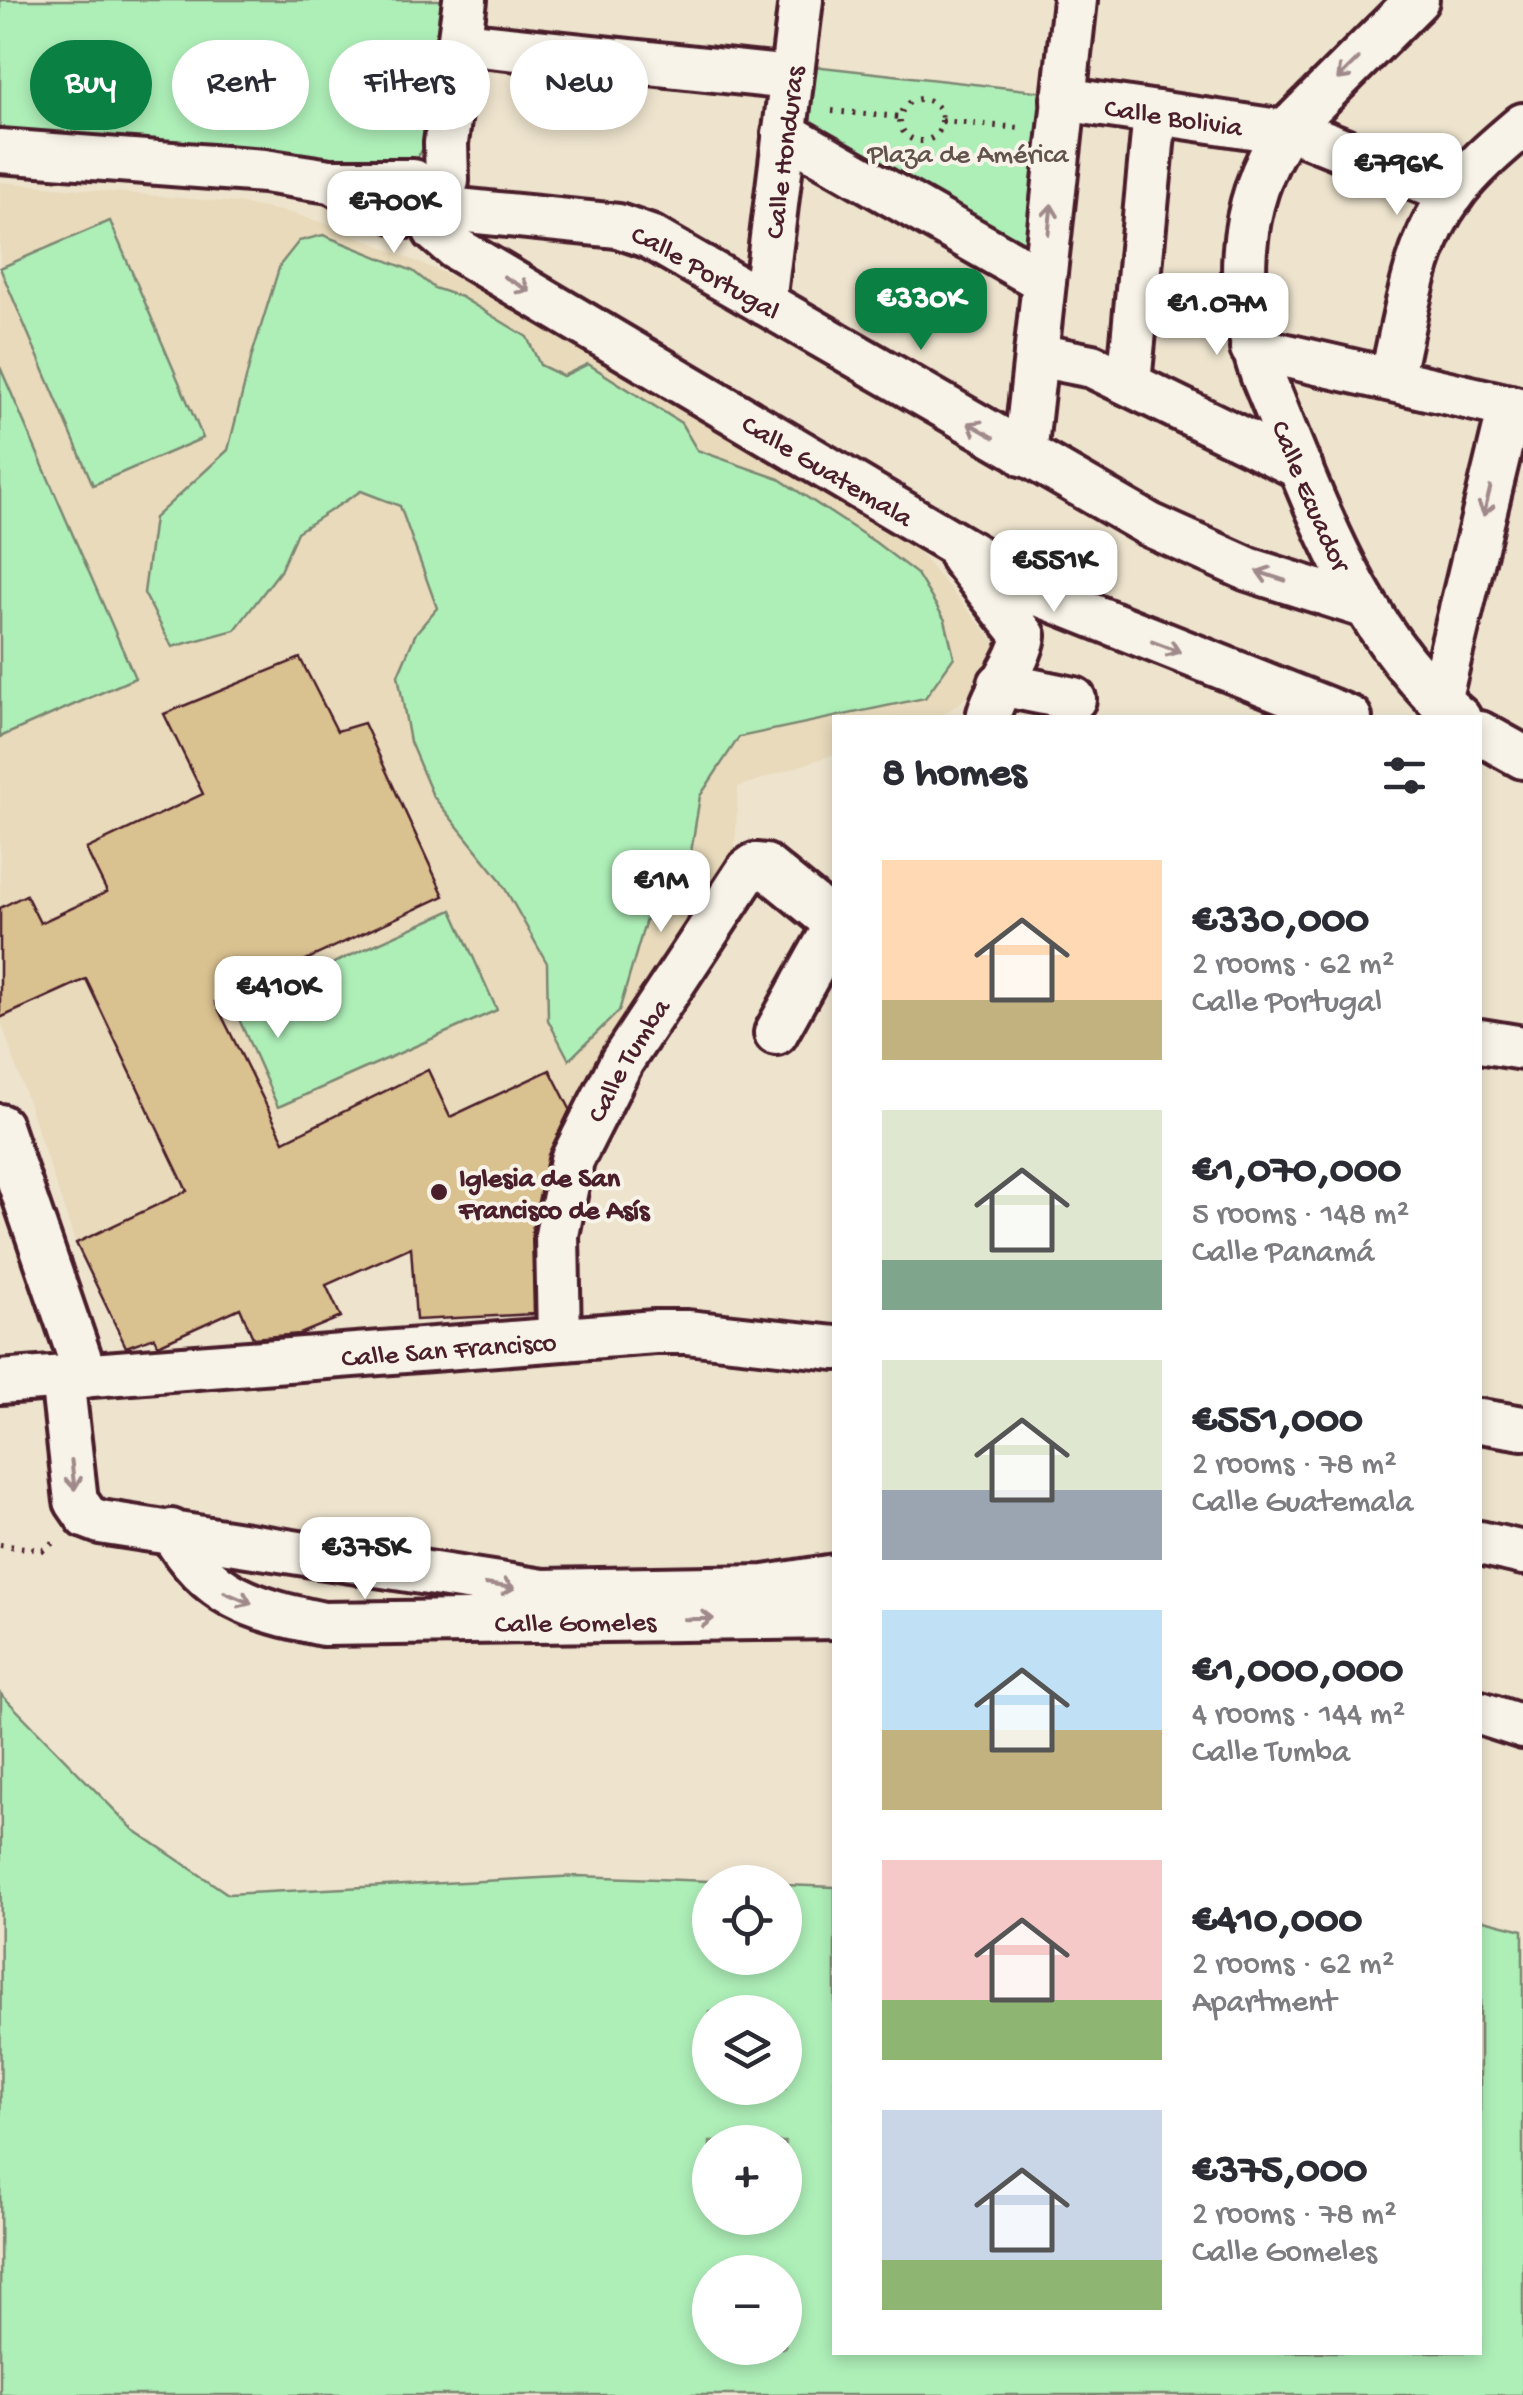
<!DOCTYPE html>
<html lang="en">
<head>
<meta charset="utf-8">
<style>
  :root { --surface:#fff; --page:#f7f7f7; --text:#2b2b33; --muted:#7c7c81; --accent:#0b8043 }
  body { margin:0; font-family:"Gochi Hand",sans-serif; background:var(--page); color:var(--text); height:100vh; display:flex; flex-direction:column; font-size:38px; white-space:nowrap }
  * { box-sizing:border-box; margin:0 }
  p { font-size:32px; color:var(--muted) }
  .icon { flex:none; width:55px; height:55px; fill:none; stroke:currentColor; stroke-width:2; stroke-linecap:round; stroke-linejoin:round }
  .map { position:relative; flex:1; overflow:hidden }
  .panel { position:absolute; left:832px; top:715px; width:650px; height:1640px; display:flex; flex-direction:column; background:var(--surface); border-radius:0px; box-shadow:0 5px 15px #0003 }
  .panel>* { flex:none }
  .banner { position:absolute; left:30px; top:40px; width:652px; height:90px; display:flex; gap:20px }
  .buttons { position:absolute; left:692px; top:1865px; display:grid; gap:20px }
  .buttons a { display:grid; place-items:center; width:110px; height:110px; border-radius:50%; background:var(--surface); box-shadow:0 5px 15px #0003; font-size:50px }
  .price { position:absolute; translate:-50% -85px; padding:0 22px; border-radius:20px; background:#fff; color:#222; font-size:32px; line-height:65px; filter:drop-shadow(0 2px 5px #0008) }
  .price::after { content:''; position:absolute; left:50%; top:60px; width:30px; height:22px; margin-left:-15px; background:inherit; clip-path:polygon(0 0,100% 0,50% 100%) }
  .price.selected { background:var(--accent); color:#fff }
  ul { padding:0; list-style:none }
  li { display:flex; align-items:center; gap:30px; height:250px; padding:0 50px }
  li span { display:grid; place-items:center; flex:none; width:280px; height:200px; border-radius:0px; color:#555 }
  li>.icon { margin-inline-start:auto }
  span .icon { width:120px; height:120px; fill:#fffc; stroke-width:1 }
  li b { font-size:42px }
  h2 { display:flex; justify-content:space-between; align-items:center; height:120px; padding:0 50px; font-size:42px }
  .pill { padding:0 35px; border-radius:45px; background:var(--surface); box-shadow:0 5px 15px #0003; font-size:35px; line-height:90px }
  .pill.selected { background:var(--accent); color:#fff }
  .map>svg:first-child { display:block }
  .built { fill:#e8dabb }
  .green { fill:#aeefb8; stroke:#7c8772; stroke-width:2.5; fill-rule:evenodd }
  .building { fill:#dac190; stroke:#4a1f2b; stroke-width:2.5 }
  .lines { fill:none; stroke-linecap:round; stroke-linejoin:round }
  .minor-casing { stroke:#4a1f2b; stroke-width:50 }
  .path { stroke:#4a1f2b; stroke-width:6; stroke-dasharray:2.5 8; stroke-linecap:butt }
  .minor { stroke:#f7f3e8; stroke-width:42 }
  .oneway { stroke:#a0898a }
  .poi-dot { fill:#4a1f2b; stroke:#f7f3e8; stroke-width:4 }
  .labels { text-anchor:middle; stroke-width:8; stroke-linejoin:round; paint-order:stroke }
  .street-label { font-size:28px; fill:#4a1f2b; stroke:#f7f3e8 }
  .park-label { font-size:28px; fill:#63534e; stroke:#f7f3e8 }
  .poi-label { font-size:28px; font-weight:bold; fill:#4a1f2b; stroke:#f7f3e8; text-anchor:start }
</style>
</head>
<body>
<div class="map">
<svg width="1523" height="2395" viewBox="0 0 1523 2395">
  <rect width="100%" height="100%" fill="#eee4ce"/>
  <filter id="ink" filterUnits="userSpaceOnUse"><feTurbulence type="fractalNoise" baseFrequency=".01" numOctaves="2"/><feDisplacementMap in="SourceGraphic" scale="20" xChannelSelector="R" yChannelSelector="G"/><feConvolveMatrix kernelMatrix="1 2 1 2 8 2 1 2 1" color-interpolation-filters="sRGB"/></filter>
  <g filter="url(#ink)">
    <polygon class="built" points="0,182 238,203 296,214 333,226 465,282 578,344 779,465 895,524 1006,655 963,700 940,717 835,718 835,754 738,787 734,870 574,1116 550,1071 450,1116 295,1222 341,1317 259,1352 240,1309 158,1345 154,1337 127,1350 73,1236 0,1019"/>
    <g class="green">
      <polygon points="0,0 451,0 427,143 417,158 392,170 0,134"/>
      <polygon points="813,66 1044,92 1023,261 805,138"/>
      <polygon points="110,221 203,438 93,485 0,268"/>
      <polygon points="323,235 413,271 434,288 461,297 527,337 540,365 563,376 588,364 681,423 697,450 779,479 875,542 917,574 945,620 954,657 925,698 739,737 700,796 686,884 647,916 619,1011 569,1060 548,1020 547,963 499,878 433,796 410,742 398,675 416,633 437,608 400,506 361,491 297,532 280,571 235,630 172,647 144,593 154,518 228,450 252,355 280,265 299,241"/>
      <polygon points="0,367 135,678 0,737"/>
      <polygon points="452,910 497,1010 278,1107 234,1008"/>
      <path d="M1,1694l133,136 94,64 350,-18 157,6h-25v76h75v-73l50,2v465h645v-433l43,11v465h-1523zM710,2012h75v76h-75zM785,2142v76h-75v-76zM785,2272v76h-75v-76z"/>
    </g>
    <polygon class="building" points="300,658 337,731 364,723 444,896 215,1002 284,1141 428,1070 450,1117 550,1070 570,1109 548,1155 532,1230 534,1314 416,1320 411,1247 326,1285 341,1317 300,1334 253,1338 240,1308 158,1345 154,1337 126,1347 76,1243 187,1191 86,979 0,1018 0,908 26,895 40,923 107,892 86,849 203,794 164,714"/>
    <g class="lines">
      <defs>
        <g id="minor">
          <path id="s1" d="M1417,0l-132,132c-49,72 -51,165 -22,245 51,121 92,254 196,341"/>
          <polyline points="461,43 791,78"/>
          <path id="s2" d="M1063,99l222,33"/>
          <polyline points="1289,128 1453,194"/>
          <polyline points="784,133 1044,281"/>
          <polyline points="0,151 264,171 330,181 413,181"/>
          <polyline points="447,181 446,143 465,0"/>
          <polyline points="340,186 405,216"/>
          <path id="s3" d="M458,210l160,16 32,11 500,288 98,44 116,37"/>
          <path id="s4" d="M435,231l20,17 588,348 307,122"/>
          <path id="s5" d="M764,303l37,-303"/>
          <polyline points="1252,348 1523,410"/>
          <polyline points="1036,355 1092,366 1301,468"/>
          <path d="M1391,379c15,-61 22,-132 60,-183 21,-28 46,-49 72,-71"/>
          <polyline points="1129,383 1155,113"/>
          <polyline points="1025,455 1075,0"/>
          <path d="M962,558l62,78c-5,29 -30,52 -36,82"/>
          <polyline points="1000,684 1074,699"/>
          <polyline points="1439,701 1510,407"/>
          <polyline points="1480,733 1523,757"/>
          <polyline points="776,1033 835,927"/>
          <polyline points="1480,1041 1523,1048"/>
          <polyline points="0,1126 86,1376"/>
          <path id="s6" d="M559,1339l-2,-104 15,-75 50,-99 126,-191 7,-5 10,1 70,57"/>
          <polyline points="62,1378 76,1501 87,1517 100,1522 543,1591 765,1587 835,1576"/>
          <path id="s7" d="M0,1382l655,-50h32l148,16"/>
          <polyline points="1480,1421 1523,1428"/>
          <path id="s8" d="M171,1531c37,66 82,78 152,93l512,-7"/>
          <polyline points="1480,1543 1523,1553"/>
          <polyline points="1480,1713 1523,1727"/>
        </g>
      </defs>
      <use href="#minor" class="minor-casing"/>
      <g class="path">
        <circle cx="921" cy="120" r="21"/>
        <polyline points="832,111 900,117"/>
        <polyline points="942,121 1020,128"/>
        <polyline points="0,1545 43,1550 55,1541"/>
      </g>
      <use href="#minor" class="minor"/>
    </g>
    <defs><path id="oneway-shaft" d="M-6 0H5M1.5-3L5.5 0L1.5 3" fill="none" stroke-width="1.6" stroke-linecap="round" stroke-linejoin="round" transform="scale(2.5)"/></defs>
    <g class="oneway">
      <use href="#oneway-shaft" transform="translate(1348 69) rotate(135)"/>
      <use href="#oneway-shaft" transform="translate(1050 219) rotate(-84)"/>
      <use href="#oneway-shaft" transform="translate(517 284) rotate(30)"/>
      <use href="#oneway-shaft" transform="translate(981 430) rotate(-150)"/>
      <use href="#oneway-shaft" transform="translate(1487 501) rotate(104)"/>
      <use href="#oneway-shaft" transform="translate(1271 576) rotate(-162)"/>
      <use href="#oneway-shaft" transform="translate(1166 647) rotate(21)"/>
      <use href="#oneway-shaft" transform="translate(73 1475) rotate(84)"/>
      <use href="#oneway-shaft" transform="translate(500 1586) rotate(8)"/>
      <use href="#oneway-shaft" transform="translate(238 1598) rotate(23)"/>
      <use href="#oneway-shaft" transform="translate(699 1619) rotate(-1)"/>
    </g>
  </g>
  <circle class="poi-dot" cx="439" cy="1192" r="10"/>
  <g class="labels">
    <g class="street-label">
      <text dy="10" stroke="none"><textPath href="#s2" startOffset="112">Calle Bolivia</textPath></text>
      <text dy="10" stroke="none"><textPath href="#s5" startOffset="152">Calle Honduras</textPath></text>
      <text dy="10" stroke="none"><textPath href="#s3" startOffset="260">Calle Portugal</textPath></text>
      <text dy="10" stroke="none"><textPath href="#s4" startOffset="460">Calle Guatemala</textPath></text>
      <text dy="10" stroke="none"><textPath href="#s1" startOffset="570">Calle Ecuador</textPath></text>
      <text dy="10" stroke="none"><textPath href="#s6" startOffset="295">Calle Tumba</textPath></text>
      <text dy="10" stroke="none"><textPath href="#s7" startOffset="450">Calle San Francisco</textPath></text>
      <text dy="10" stroke="none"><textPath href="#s8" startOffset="438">Calle Gomeles</textPath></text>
    </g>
    <g class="park-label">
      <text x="968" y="162">Plaza de América</text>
    </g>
    <g class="poi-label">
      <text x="459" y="1186">Iglesia de San<tspan x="459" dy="32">Francisco de Asís</tspan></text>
    </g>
  </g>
</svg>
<div class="buttons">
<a><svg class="icon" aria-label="locate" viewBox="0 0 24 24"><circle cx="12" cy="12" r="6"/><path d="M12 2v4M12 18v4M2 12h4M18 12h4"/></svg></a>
<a><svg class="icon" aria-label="layers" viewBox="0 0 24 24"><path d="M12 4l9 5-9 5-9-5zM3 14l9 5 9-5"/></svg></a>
<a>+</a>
<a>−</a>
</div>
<b class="price" style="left:1397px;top:218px">€796K</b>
<b class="price" style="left:394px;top:256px">€700K</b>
<b class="price selected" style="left:921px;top:353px">€330K</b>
<b class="price" style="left:1217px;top:358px">€1.07M</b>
<b class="price" style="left:1054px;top:615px">€551K</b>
<b class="price" style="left:661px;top:935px">€1M</b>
<b class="price" style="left:278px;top:1041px">€410K</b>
<b class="price" style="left:365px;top:1602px">€375K</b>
<div class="banner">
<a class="pill selected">Buy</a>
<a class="pill">Rent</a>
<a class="pill">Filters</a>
<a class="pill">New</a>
</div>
<section class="panel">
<h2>8 homes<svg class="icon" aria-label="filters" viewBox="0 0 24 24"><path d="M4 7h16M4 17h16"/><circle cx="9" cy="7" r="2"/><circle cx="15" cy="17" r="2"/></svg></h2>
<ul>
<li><span style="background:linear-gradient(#ffd9b3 70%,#c2b280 0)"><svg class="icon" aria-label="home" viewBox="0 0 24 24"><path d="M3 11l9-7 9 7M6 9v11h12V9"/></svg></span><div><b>€330,000</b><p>2 rooms · 62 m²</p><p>Calle Portugal</p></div></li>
<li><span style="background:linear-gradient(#dfe7d0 75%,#7fa58c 0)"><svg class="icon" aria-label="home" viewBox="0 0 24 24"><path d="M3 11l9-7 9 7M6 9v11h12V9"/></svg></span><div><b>€1,070,000</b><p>5 rooms · 148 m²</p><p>Calle Panamá</p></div></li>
<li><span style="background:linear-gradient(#dfe7d0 65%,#9aa5b1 0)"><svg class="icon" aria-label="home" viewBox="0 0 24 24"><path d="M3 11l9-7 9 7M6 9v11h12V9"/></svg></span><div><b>€551,000</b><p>2 rooms · 78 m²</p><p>Calle Guatemala</p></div></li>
<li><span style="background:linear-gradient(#bfe0f5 60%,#c2b280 0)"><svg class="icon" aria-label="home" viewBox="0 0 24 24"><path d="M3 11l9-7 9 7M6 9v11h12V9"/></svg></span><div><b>€1,000,000</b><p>4 rooms · 144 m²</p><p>Calle Tumba</p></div></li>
<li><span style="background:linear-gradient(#f6c9c9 70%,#8fb573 0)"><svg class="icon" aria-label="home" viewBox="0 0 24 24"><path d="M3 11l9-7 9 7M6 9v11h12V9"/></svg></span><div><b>€410,000</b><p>2 rooms · 62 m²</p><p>Apartment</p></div></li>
<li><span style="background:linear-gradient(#c9d6e8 75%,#8fb573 0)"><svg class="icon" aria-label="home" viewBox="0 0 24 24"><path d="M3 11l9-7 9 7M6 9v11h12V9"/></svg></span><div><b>€375,000</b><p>2 rooms · 78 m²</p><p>Calle Gomeles</p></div></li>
</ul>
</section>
</div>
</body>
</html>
